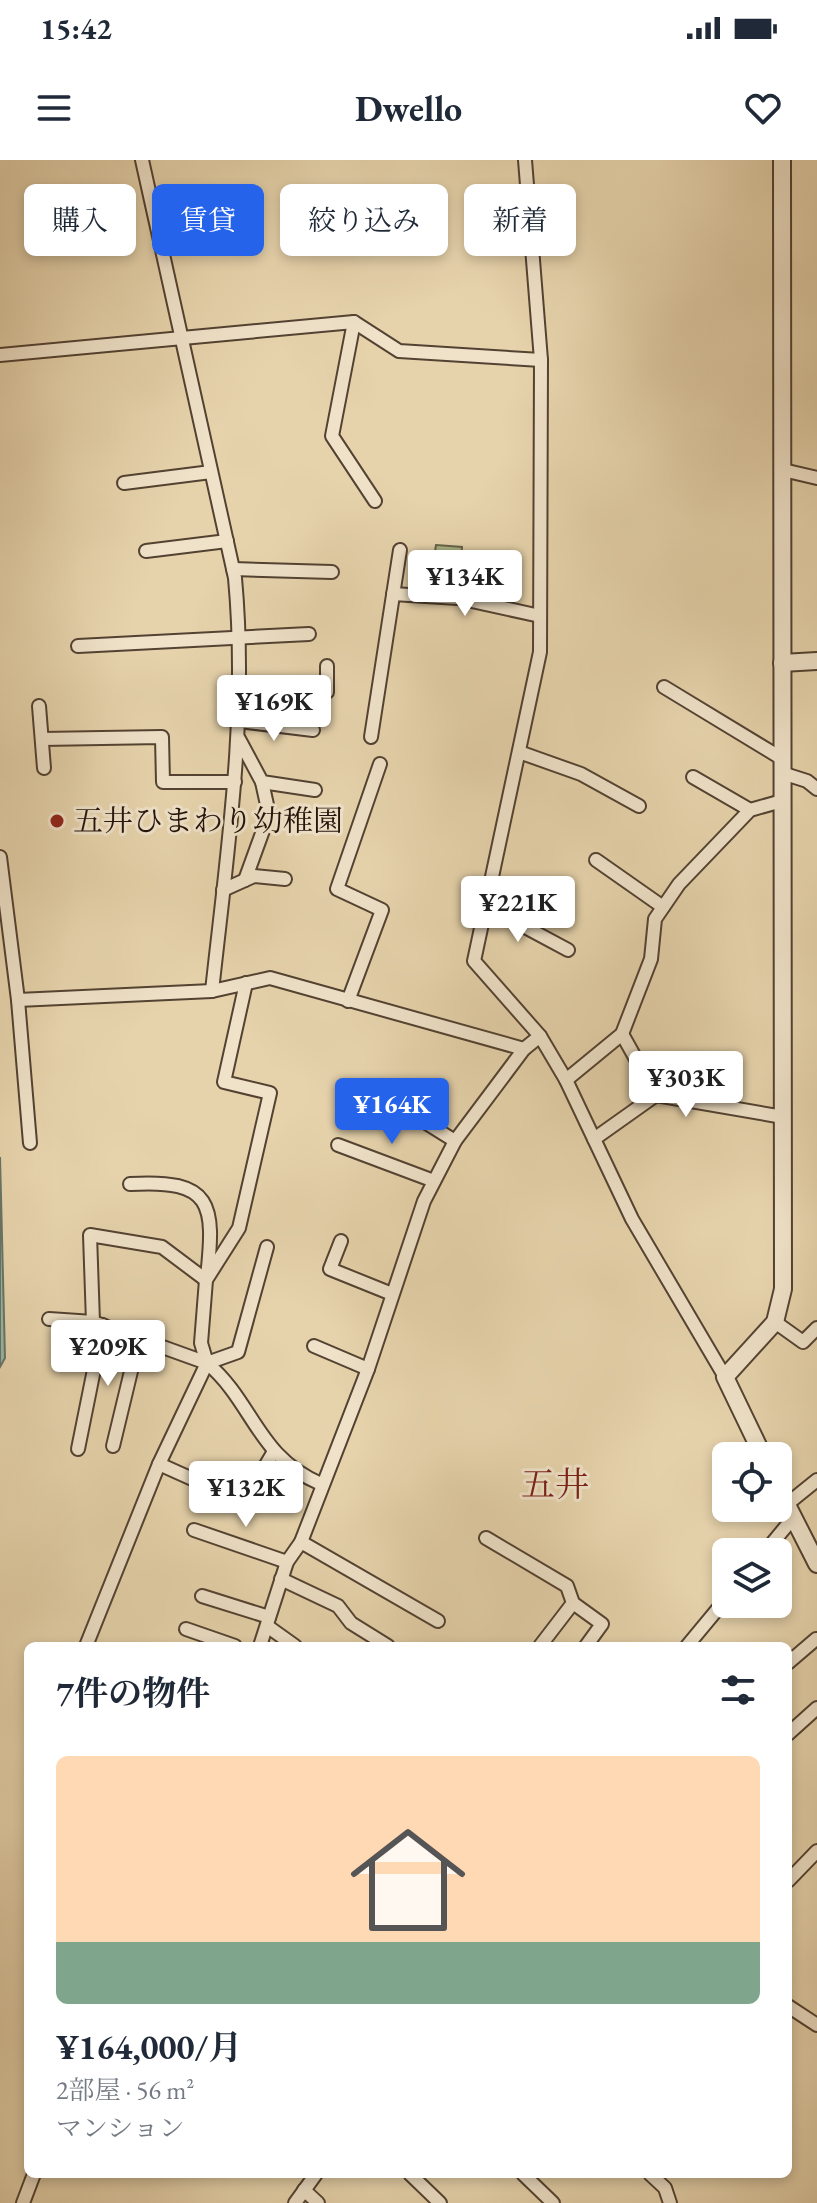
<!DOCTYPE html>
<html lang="ja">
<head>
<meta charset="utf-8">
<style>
  :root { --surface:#fff; --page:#f6f6f7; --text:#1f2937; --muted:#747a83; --line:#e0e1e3; --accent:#2563eb }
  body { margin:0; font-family:"EB Garamond","Noto Serif JP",serif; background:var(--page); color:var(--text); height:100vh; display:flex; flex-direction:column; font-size:30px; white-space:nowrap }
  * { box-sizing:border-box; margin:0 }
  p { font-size:26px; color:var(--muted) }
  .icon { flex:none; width:44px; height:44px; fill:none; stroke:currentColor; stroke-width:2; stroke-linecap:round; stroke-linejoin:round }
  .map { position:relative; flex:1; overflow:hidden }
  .sheet { position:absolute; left:24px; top:1482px; width:768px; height:536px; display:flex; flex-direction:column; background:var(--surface); border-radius:12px; box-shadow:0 4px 12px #0003 }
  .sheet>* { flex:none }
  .hud { position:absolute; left:24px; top:24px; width:770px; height:72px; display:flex; gap:16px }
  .buttons { position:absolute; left:712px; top:1282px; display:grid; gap:16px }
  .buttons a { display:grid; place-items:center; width:80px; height:80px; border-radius:12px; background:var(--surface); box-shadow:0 4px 12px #0003; font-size:40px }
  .price { position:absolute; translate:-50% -68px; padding:0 18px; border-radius:8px; background:#fff; color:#222; font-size:26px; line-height:52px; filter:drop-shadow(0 2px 4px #0008) }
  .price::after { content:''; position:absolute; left:50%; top:48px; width:24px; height:18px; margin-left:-12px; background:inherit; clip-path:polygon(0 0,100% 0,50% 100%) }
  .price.active { background:var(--accent); color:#fff }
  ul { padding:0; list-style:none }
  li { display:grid; align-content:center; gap:16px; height:424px; padding:0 32px }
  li+li { border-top:2px solid var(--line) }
  li span { display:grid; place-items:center; height:248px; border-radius:12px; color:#555 }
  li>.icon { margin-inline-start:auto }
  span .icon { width:144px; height:144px; fill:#fffc; stroke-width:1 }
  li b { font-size:34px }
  h2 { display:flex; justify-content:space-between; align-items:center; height:96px; padding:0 32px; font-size:34px }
  .pill { padding:0 28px; border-radius:12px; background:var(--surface); box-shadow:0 4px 12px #0003; font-size:28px; line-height:72px }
  .pill.active { background:var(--accent); color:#fff }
  .status { display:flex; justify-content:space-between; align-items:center; height:56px; padding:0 40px; background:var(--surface); direction:ltr }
  .status svg { height:22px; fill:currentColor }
  header { display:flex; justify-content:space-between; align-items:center; height:104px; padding:0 32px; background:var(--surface); font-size:36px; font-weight:700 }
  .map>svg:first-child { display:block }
  .green { fill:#b3bc8a; stroke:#6a674a; stroke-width:2 }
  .water { fill:#97b8a6; stroke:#687668; stroke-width:2 }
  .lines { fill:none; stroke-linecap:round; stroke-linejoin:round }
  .minor-casing { stroke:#534232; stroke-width:16 }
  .tertiary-casing { stroke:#534232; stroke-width:20 }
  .minor { stroke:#efe2c9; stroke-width:12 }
  .tertiary { stroke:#efe2c9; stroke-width:16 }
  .poi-dot { fill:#8f2418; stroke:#efe2c9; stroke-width:3 }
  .labels { text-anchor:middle; stroke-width:6; stroke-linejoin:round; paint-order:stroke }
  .poi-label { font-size:30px; fill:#22120a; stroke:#efe2c9; text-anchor:start }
  .quarter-label { font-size:34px; fill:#7a1f14; stroke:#efe2c9 }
</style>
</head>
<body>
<div class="status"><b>15:42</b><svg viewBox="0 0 49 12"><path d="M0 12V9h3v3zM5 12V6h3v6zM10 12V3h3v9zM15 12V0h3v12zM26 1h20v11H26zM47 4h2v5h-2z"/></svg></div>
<header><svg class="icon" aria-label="menu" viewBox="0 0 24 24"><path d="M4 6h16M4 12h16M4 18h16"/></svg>Dwello<svg class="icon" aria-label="heart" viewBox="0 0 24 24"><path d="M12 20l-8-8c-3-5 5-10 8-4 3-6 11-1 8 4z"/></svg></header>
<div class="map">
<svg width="817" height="2043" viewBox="0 0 817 2043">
  <rect width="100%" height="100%" fill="#e6d3ac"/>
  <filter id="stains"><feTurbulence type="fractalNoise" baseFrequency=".0025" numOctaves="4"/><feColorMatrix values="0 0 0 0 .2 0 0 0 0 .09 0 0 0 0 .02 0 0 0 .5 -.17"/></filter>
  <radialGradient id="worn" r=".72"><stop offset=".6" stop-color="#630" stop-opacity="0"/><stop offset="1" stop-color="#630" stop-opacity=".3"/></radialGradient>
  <polygon class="green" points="436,385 462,387 458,438 428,436"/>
  <polygon class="water" points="0,997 5,1198 0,1207"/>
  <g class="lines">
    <defs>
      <g id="minor">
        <path d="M142,0l93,418c13,139 -8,275 -23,413"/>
        <polyline points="525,0 541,200 540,492 474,801 540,876 566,920 632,1059 725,1217"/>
        <polyline points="354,162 332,276 375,341"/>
        <polyline points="0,195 354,162 399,191 541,200"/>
        <polyline points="783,310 817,318"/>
        <polyline points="124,323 211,312"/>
        <polyline points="146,391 227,381"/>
        <polyline points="233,409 332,412"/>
        <polyline points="393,434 458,438 540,456"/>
        <polyline points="78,486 309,474"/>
        <polyline points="240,525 327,532 327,506"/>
        <polyline points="664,527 781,598"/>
        <polyline points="39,546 44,608"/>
        <polyline points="239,561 313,570"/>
        <polyline points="371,577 400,390"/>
        <polyline points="42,579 162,577 163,622 235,622"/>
        <polyline points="239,579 262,622 315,630"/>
        <polyline points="519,592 581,614 639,646"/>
        <polyline points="782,613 807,621 817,629"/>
        <polyline points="693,617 750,650"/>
        <polyline points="0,697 18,840 30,983"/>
        <polyline points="596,700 663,747"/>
        <polyline points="245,720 269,654 262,622"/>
        <polyline points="223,730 254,716 285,719"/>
        <polyline points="486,746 568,790"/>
        <polyline points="18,840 212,831 270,818 524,889"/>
        <polyline points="348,841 382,750 337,729 380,604"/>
        <polyline points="622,874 656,935"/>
        <polyline points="566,920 622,874 651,799 655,759 679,724 750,650 782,641"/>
        <polyline points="372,929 455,981"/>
        <polyline points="594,979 656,935 783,957"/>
        <polyline points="338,985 434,1021"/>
        <path d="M130,1024c83,-5 85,20 77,93"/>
        <polyline points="341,1081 330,1109 392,1134"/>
        <path d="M49,1159l44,3 114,41c47,40 50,94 114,121"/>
        <polyline points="93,1162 90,1075 162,1087 206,1120"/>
        <polyline points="775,1162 803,1182 817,1168"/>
        <polyline points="314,1186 368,1209"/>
        <polyline points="207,1203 238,1192 267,1087"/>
        <polyline points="113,1286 139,1178"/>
        <polyline points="78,1289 103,1165"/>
        <polyline points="159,1304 228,1335 251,1330 273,1293"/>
        <polyline points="786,1345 817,1320"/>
        <polyline points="194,1370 287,1402"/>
        <polyline points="486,1378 567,1426 573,1443 602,1464 586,1486"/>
        <polyline points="301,1382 438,1461"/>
        <polyline points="765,1392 793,1358"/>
        <polyline points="281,1419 338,1446 351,1463 388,1486"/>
        <polyline points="202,1436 269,1457"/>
        <polyline points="267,1466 295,1486"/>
        <polyline points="186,1469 235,1486"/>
        <polyline points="86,1486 159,1304 207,1203 201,1183 206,1120 239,1068 270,933 224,922 246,823"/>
        <polyline points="260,1486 287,1402 301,1382 368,1209 424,1041 455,981 524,889 540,876"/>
        <polyline points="540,1486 573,1443"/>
        <polyline points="687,1486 726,1439"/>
        <polyline points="788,1503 816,1479"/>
        <polyline points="788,1574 817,1548"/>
        <polyline points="788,1721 817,1691"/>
        <polyline points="788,1846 817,1865"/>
        <polyline points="410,2014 440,2043"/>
        <polyline points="523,2014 553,2043"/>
        <polyline points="650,2014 665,2028 670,2043"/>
        <polyline points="304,2030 318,2043"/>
        <polyline points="23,2043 34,2014"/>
        <polyline points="295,2043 316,2014"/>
      </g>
      <g id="tertiary">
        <polyline points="782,503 817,501"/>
        <polyline points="763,1296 725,1217 775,1162 783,1129 782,0"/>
        <polyline points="778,1327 817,1404"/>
      </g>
    </defs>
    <use href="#minor" class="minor-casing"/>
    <use href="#tertiary" class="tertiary-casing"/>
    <use href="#minor" class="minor"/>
    <use href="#tertiary" class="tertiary"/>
  </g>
  <circle class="poi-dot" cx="57" cy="661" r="8"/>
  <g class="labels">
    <g class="poi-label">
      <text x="73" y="671">五井ひまわり幼稚園</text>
    </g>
    <g class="quarter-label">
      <text x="555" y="1336">五井</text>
    </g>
  </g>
  <rect width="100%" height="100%" filter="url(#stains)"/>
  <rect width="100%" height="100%" fill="url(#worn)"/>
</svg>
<div class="buttons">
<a><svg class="icon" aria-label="locate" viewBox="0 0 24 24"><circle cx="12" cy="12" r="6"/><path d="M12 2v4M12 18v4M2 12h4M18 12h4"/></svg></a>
<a><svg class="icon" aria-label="layers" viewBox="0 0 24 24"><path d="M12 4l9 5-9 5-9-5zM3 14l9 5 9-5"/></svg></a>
</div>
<b class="price" style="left:465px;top:458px">¥134K</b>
<b class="price" style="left:274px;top:583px">¥169K</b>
<b class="price" style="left:518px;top:784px">¥221K</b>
<b class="price" style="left:686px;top:959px">¥303K</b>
<b class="price active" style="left:392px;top:986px">¥164K</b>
<b class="price" style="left:108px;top:1228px">¥209K</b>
<b class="price" style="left:246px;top:1369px">¥132K</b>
<div class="hud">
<a class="pill">購入</a>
<a class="pill active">賃貸</a>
<a class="pill">絞り込み</a>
<a class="pill">新着</a>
</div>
<section class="sheet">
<h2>7件の物件<svg class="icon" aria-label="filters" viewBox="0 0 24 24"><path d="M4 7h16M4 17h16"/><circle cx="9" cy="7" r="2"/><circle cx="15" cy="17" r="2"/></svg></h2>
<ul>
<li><span style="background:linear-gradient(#ffd9b3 75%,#7fa58c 0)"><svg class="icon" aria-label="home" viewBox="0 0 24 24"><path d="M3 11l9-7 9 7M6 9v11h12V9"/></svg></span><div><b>¥164,000/月</b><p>2部屋 · 56 m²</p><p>マンション</p></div></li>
</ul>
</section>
</div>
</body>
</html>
